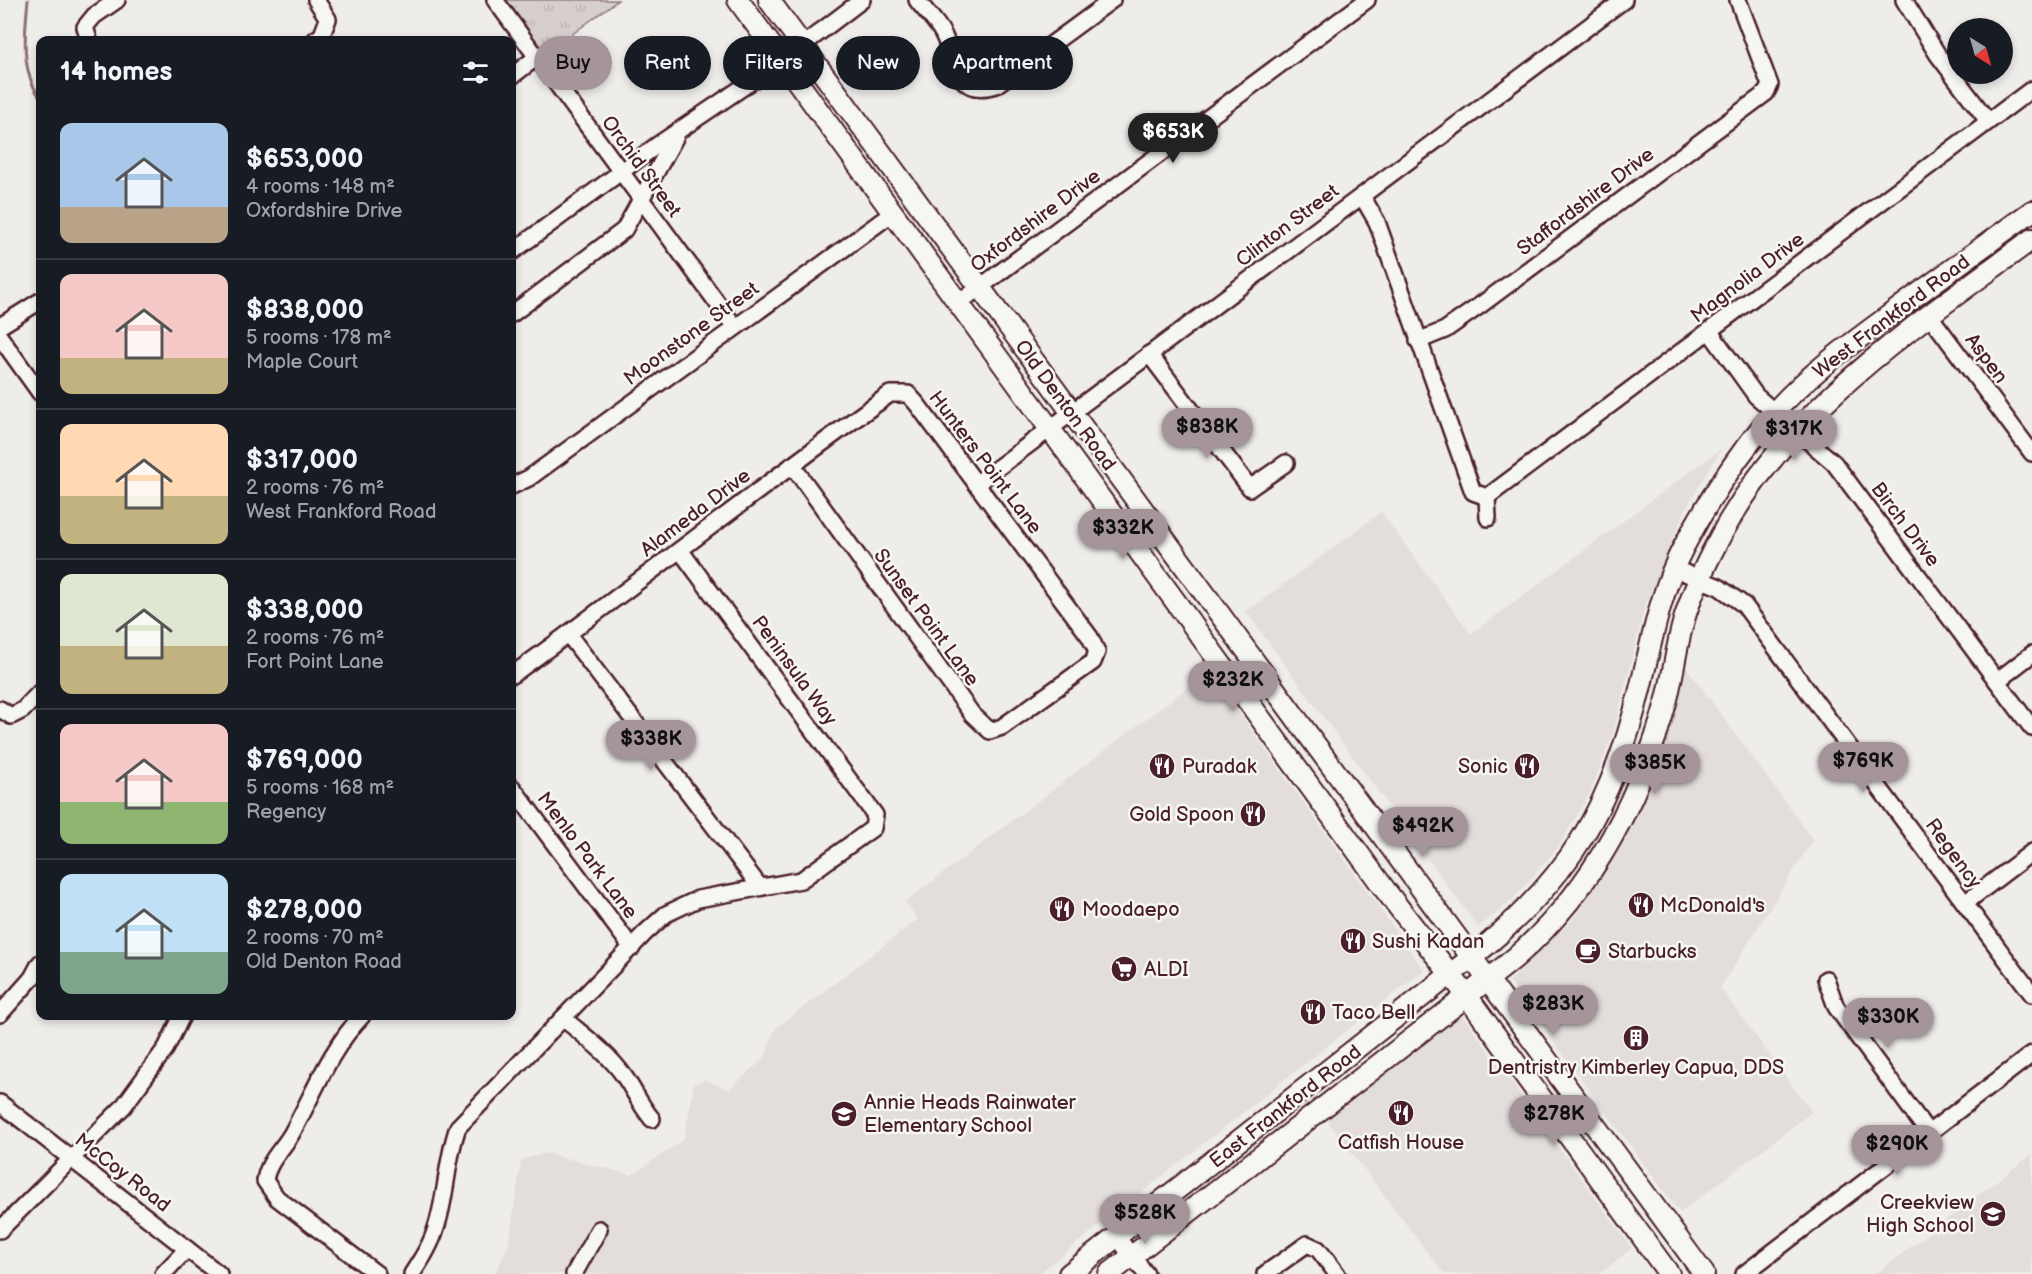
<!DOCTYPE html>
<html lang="en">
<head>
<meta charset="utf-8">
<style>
  :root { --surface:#171b24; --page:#20242c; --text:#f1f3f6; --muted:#9ea1a6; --line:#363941; --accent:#a6949b }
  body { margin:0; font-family:"Balsamiq Sans",sans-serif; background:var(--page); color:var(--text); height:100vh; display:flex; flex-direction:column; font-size:22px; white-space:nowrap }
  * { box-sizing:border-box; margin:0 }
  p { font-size:20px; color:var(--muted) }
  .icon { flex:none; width:33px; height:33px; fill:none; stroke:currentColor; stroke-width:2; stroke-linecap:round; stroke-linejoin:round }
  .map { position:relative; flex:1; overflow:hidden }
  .side { position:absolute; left:36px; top:36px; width:480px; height:984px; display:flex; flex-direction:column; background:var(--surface); border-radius:12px; box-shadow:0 3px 9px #0003 }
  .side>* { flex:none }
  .guide { position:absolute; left:534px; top:36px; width:570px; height:54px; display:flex; gap:12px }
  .needle { width:39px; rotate:143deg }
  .controls { position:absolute; left:1947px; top:18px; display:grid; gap:12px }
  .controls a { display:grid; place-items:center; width:66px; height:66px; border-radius:50%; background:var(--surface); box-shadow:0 3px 9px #0003; font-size:30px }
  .price { position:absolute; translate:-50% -51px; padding:0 14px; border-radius:21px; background:var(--accent); color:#111; font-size:20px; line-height:39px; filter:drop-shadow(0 2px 3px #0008) }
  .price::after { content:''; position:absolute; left:50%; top:36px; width:18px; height:14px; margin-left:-9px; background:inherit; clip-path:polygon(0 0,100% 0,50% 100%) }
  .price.active { background:#222; color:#fff }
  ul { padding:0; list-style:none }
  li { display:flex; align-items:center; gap:18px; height:150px; padding:0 24px }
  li+li { border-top:2px solid var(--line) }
  li span { display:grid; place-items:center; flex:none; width:168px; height:120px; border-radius:12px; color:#555 }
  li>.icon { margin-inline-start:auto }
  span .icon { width:72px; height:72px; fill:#fffc; stroke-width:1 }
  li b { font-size:26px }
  h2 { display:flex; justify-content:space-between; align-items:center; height:72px; padding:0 24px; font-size:26px }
  .tag { padding:0 21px; border-radius:27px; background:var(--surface); box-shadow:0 3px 9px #0003; font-size:21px; line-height:54px }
  .tag.active { background:var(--accent); color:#111 }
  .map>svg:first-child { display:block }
  .built { fill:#e3dedc }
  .park { fill:url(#park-tufts); stroke:#90777c; stroke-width:1.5 }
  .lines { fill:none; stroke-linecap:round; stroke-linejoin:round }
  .stream { stroke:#8a6f74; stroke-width:3 }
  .minor-casing { stroke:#4a1f2b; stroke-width:20 }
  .major-casing { stroke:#4a1f2b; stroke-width:24 }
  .minor { stroke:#f6f6f2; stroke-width:15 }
  .major { stroke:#f6f6f2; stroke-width:20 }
  .labels { text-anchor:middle; stroke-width:5; stroke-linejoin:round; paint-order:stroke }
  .street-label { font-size:20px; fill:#4a1f2b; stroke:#f6f6f2 }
  .poi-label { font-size:20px; fill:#4a1f2b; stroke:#f6f6f2; text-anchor:start }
</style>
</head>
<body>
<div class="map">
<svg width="2032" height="1274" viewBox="0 0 2032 1274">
  <defs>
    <pattern id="park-tufts" width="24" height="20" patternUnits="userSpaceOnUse" patternTransform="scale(1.5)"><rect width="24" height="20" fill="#d7cfce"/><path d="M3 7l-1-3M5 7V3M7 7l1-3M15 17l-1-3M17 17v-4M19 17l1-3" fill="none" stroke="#bab1b1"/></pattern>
  </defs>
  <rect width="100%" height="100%" fill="#efedea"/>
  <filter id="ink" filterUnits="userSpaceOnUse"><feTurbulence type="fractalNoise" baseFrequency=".0167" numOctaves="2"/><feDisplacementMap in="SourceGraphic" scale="12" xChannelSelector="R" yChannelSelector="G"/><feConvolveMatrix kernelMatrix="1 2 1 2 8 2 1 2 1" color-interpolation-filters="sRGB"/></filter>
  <g filter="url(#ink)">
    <g class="built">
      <polygon points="1722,448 1685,510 1645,606 1614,731 1590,793 1559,846 1511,902 1478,927 1246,612 1381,512 1471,634"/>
      <polygon points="1682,661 1813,840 1720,988 1812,1112 1680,1213 1509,981 1573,919 1621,846 1663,750"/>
      <polygon points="1209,671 1424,970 1038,1274 495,1274 509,1243 521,1160 546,1153 632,1175 684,1139 694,1083 706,1080 729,1090 765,1057 775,1029 918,919 905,902"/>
      <polygon points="1461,1013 1632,1248 1600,1274 1444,1274 1325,1118"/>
      <polygon points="2032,1154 2032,1274 1875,1274"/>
    </g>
    <polygon class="park" points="504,0 618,0 544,55"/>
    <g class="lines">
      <path class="stream" d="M28,0c-3,31 -8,71 12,97"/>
      <defs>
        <g id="minor">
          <polyline points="495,0 735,327"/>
          <path d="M917,0c8,11 20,22 26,34 13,26 12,64 53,51l116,-85"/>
          <polyline points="1904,0 1938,55 1988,121"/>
          <polyline points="89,40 85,27 94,16 117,0"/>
          <polyline points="315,40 322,35 328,19 316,0"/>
          <polyline points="512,76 537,57"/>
          <polyline points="1362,196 1377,222 1473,492 1487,497 2032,89"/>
          <polyline points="512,252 656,146 783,60 862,0"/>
          <polyline points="960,302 1367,0"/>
          <polyline points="512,314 624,230 676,136"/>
          <polyline points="1930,316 2032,453"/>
          <polyline points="0,326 40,301"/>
          <polyline points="1710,332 1756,396 1834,463 2032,728"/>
          <polyline points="0,337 40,393"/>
          <polyline points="1418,341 1445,330 1482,304 1766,93 1770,85 1738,0"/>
          <polyline points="1149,354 1250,488 1286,463"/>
          <polyline points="976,484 1624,0"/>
          <polyline points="512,486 529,478 894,212"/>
          <polyline points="1487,497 1488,518"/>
          <polyline points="1673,568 1719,587 1744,605 2032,994"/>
          <polyline points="568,634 760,887"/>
          <path d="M512,675c127,-92 250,-190 378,-281h18l9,10 173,233 7,15 -4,10 -91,65 -12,4 -18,-17 -180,-249"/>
          <polyline points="1997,681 2032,654"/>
          <polyline points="0,709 11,716 23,710 40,692"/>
          <polyline points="512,787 632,948"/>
          <polyline points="1965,903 2032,852"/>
          <polyline points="1826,979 1836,1007 1927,1131"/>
          <polyline points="0,1014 32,978 40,963"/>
          <path d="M362,1016c-32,33 -48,77 -70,117 -9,16 -25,29 -27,48l12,17 100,76"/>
          <path d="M563,1018c21,18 45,35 61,58 10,14 16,29 28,43"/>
          <polyline points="0,1103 219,1274"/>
          <polyline points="0,1230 123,1107 166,1048 182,1016"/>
          <polyline points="1117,1237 1146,1274"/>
          <polyline points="163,1274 187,1249"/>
          <path d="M412,1274c9,-14 19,-29 24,-46 11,-33 10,-68 22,-101l187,-194 21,-19 32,-15 103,-19 72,-52 2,-13 -195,-265"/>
          <polyline points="574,1274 599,1229"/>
          <polyline points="1265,1274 1307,1244 1318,1249 1337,1274"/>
          <polyline points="1744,1274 2032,1054"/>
        </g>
        <g id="major">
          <polyline points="738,0 1386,891 1467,996 1669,1274"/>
          <polyline points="769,0 1704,1274"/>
          <path d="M1069,1274l402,-316c97,-78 140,-148 169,-269 12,-48 20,-98 44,-143 25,-47 54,-92 89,-132 33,-38 74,-67 114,-97 48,-36 97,-71 145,-106"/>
          <path d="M1109,1274l358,-278c16,-14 34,-26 50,-40 78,-69 123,-158 150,-257 6,-24 9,-49 15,-72 8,-31 23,-62 38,-90 70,-131 196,-211 312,-298"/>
        </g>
      </defs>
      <use href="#minor" class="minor-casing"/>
      <use href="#major" class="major-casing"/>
      <use href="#minor" class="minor"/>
      <use href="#major" class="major"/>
    </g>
  </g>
  <defs>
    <symbol id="restaurant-disc" viewBox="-11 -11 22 22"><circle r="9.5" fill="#4a1f2b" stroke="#f6f6f2"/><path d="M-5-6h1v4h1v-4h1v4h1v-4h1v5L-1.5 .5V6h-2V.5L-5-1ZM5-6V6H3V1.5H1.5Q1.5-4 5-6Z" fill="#fff"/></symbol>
    <symbol id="cafe-disc" viewBox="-11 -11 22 22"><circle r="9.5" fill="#4a1f2b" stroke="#f6f6f2"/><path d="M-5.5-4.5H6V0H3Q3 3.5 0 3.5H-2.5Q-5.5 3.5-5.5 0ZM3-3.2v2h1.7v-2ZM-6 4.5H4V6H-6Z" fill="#fff"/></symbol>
    <symbol id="supermarket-disc" viewBox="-11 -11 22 22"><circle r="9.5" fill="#4a1f2b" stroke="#f6f6f2"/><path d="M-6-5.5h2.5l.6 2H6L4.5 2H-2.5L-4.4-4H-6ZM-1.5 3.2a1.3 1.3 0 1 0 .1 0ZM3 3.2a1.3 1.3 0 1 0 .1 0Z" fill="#fff"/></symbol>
    <symbol id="building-disc" viewBox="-11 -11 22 22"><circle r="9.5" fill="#4a1f2b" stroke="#f6f6f2"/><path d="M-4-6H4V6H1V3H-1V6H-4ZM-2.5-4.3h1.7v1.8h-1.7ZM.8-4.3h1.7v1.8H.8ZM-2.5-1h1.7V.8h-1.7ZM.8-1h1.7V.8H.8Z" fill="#fff"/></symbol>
    <symbol id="school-disc" viewBox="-11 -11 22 22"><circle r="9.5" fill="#4a1f2b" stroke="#f6f6f2"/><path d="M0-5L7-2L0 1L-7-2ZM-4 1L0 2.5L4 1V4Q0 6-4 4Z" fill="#fff"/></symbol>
  </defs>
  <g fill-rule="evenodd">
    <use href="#restaurant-disc" x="1147" y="751" width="30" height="30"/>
    <use href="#restaurant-disc" x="1512" y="751" width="30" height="30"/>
    <use href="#restaurant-disc" x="1238" y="799" width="30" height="30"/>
    <use href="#restaurant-disc" x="1626" y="890" width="30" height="30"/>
    <use href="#restaurant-disc" x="1047" y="894" width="30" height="30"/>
    <use href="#restaurant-disc" x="1338" y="926" width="30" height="30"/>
    <use href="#cafe-disc" x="1573" y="936" width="30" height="30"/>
    <use href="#supermarket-disc" x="1109" y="954" width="30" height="30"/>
    <use href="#restaurant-disc" x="1298" y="997" width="30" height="30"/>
    <use href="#building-disc" x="1621" y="1023" width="30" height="30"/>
    <use href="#restaurant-disc" x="1386" y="1098" width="30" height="30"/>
    <use href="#school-disc" x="829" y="1099" width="30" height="30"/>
    <use href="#school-disc" x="1978" y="1199" width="30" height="30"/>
  </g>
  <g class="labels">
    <g class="street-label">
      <text transform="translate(642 166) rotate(54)" y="7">Orchid Street</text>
      <text transform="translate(1585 201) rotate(-37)" y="7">Staffordshire Drive</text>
      <text transform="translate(1035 220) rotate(-37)" y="7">Oxfordshire Drive</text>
      <text transform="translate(1287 225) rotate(-37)" y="7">Clinton Street</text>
      <text transform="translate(1747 277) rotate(-37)" y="7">Magnolia Drive</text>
      <text transform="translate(1891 316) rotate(-37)" y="7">West Frankford Road</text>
      <text transform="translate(691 333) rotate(-36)" y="7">Moonstone Street</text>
      <text transform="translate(1987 358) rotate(53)" y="7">Aspen</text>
      <text transform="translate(1066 405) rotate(54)" y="7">Old Denton Road</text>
      <text transform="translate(986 462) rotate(53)" y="7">Hunters Point Lane</text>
      <text transform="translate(695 512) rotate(-37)" y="7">Alameda Drive</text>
      <text transform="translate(1906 524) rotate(53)" y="7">Birch Drive</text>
      <text transform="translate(927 617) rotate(54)" y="7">Sunset Point Lane</text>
      <text transform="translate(795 670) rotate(54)" y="7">Peninsula Way</text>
      <text transform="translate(1954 853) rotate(54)" y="7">Regency</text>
      <text transform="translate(588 855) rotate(53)" y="7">Menlo Park Lane</text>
      <text transform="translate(1285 1106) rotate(-38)" y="7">East Frankford Road</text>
      <text transform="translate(123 1172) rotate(38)" y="7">McCoy Road</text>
    </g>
    <g class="poi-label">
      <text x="1182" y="773">Puradak</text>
      <text x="1508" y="773" text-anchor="end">Sonic</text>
      <text x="1234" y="821" text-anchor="end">Gold Spoon</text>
      <text x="1660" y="912">McDonald's</text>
      <text x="1082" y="916">Moodaepo</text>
      <text x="1372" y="948">Sushi Kadan</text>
      <text x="1608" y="958">Starbucks</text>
      <text x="1144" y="976">ALDI</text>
      <text x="1332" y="1019">Taco Bell</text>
      <text x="1636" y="1074" text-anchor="middle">Dentristry Kimberley Capua, DDS</text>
      <text x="864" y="1109">Annie Heads Rainwater<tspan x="864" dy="23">Elementary School</tspan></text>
      <text x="1401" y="1149" text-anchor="middle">Catfish House</text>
      <text x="1974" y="1209" text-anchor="end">Creekview<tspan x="1974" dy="23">High School</tspan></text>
    </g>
  </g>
</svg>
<div class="controls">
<a><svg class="needle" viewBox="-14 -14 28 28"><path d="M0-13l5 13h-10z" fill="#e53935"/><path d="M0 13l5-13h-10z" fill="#9ea1a6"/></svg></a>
</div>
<b class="price active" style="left:1173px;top:164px">$653K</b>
<b class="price" style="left:1207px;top:459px">$838K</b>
<b class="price" style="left:1794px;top:461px">$317K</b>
<b class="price" style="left:1123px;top:560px">$332K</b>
<b class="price" style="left:1233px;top:712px">$232K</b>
<b class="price" style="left:651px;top:771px">$338K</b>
<b class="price" style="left:1863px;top:793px">$769K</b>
<b class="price" style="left:1655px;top:795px">$385K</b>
<b class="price" style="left:1423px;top:858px">$492K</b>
<b class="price" style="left:1553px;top:1036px">$283K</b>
<b class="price" style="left:1888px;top:1049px">$330K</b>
<b class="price" style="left:1554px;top:1146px">$278K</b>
<b class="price" style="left:1897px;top:1176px">$290K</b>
<b class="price" style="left:1145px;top:1245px">$528K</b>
<div class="guide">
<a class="tag active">Buy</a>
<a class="tag">Rent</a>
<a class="tag">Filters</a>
<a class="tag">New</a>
<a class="tag">Apartment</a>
</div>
<section class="side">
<h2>14 homes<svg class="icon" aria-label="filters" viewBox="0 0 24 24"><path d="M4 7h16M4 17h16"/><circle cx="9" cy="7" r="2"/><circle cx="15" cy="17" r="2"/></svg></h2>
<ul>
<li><span style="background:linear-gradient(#a9c7e8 70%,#b9a48a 0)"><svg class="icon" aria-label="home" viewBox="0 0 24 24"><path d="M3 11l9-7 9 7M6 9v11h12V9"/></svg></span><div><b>$653,000</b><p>4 rooms · 148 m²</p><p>Oxfordshire Drive</p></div></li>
<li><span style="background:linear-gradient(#f6c9c9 70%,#c2b280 0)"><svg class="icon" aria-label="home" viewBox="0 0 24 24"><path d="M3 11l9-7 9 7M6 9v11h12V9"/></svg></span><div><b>$838,000</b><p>5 rooms · 178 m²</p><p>Maple Court</p></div></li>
<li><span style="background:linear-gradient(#ffd9b3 60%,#c2b280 0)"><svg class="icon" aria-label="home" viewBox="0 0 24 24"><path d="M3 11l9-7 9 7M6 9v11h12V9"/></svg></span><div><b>$317,000</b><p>2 rooms · 76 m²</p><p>West Frankford Road</p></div></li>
<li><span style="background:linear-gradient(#dfe7d0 60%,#c2b280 0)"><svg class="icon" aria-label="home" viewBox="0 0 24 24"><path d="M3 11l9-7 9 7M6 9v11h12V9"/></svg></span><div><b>$338,000</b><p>2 rooms · 76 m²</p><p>Fort Point Lane</p></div></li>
<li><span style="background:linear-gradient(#f6c9c9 65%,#8fb573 0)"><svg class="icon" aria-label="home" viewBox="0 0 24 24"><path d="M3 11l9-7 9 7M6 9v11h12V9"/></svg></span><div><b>$769,000</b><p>5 rooms · 168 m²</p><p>Regency</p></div></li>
<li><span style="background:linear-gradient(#bfe0f5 65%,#7fa58c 0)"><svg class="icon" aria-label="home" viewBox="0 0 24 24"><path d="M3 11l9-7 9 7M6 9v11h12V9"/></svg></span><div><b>$278,000</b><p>2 rooms · 70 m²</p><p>Old Denton Road</p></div></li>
</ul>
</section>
</div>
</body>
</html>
